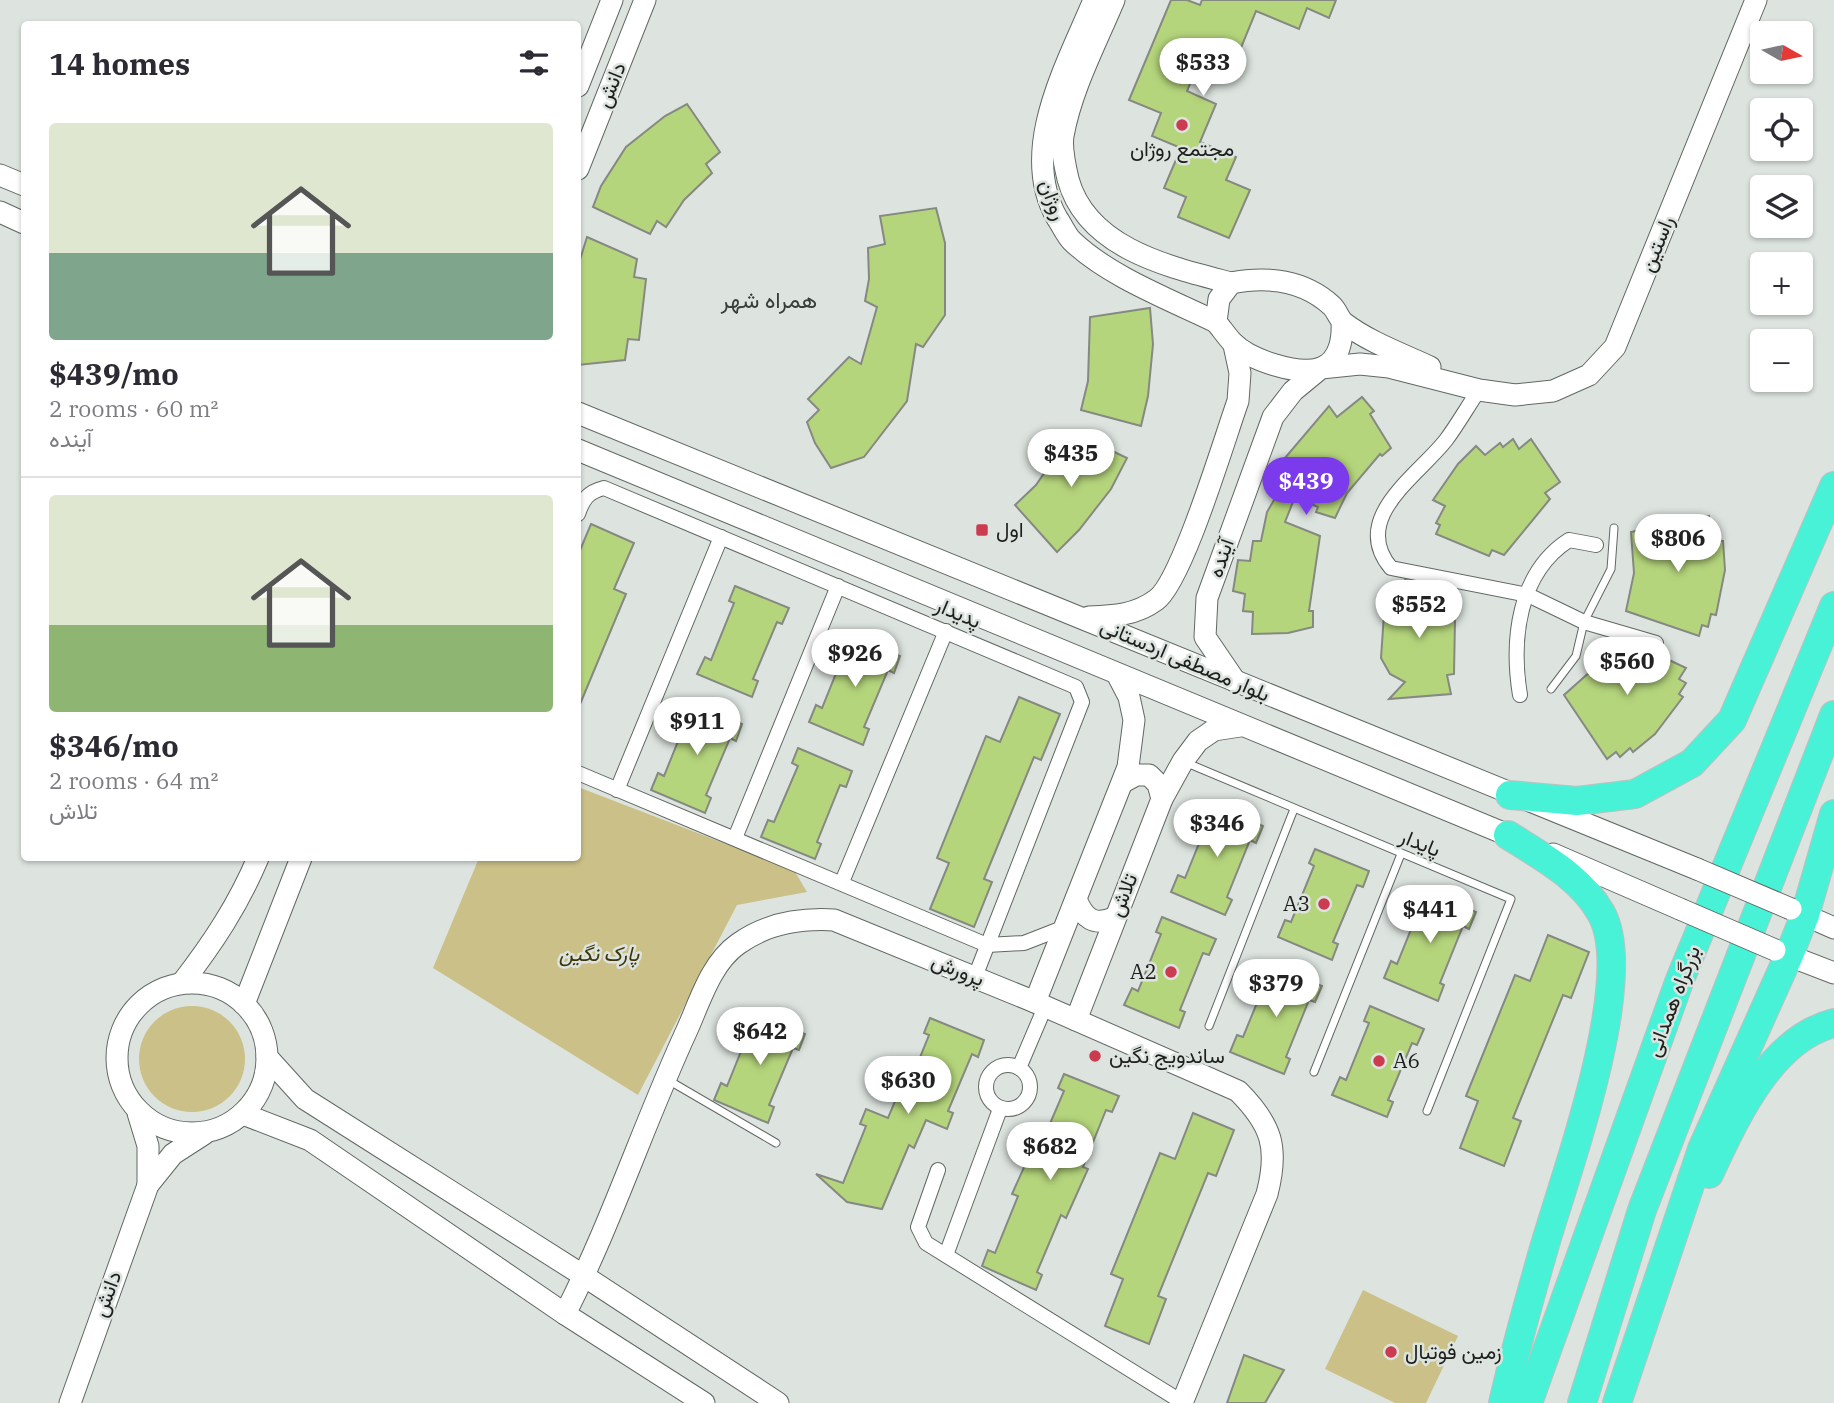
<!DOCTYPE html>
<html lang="en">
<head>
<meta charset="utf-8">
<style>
  :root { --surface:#fff; --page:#f7f7f7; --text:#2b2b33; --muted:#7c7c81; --line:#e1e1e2; --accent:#7c3aed }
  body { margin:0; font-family:"IBM Plex Serif",Vazirmatn,serif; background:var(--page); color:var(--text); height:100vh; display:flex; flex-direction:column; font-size:26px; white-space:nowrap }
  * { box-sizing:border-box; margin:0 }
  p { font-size:23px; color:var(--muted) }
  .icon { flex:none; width:38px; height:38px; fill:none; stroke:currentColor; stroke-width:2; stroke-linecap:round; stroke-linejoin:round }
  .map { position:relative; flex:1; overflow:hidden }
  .panel { position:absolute; left:21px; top:21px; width:560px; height:840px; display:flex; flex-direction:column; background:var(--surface); border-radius:7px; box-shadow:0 2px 5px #0004 }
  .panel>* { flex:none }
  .needle { width:46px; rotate:99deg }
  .tools { position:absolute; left:1750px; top:21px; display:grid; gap:14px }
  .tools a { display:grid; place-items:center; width:63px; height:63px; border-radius:7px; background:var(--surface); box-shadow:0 2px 5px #0004; font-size:35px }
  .price { position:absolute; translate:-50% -60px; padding:0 16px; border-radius:24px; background:#fff; color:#222; font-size:23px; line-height:46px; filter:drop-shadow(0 2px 4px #0008) }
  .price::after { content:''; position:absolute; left:50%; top:42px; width:21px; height:16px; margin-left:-10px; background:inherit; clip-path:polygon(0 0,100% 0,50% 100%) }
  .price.on { background:var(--accent); color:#fff }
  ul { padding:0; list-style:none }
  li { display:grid; align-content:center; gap:14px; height:371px; padding:0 28px }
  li+li { border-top:2px solid var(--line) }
  li span { display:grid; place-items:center; height:217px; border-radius:7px; color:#555 }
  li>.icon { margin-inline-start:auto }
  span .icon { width:126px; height:126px; fill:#fffc; stroke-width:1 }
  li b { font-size:30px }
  h2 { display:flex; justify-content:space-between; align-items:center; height:84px; padding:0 28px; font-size:30px }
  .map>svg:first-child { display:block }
  .green { fill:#cbc087 }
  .building { fill:#b5d57c; stroke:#868982; stroke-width:2 }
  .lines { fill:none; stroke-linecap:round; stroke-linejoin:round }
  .lane-casing { stroke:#616863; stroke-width:9 }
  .street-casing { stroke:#616863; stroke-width:16 }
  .secondary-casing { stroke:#616863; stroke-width:23 }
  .highway-casing { stroke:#c0c0c0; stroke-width:30 }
  .lane { stroke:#fff; stroke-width:7 }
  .street { stroke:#fff; stroke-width:14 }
  .secondary { stroke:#fff; stroke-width:21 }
  .highway { stroke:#48f2d7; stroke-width:28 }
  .secondary-bridge-casing { stroke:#616863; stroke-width:23; stroke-linecap:butt }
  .secondary-bridge { stroke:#fff; stroke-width:21 }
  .poi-dot { fill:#cc3c51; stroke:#dde4df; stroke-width:2.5 }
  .labels { text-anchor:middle; stroke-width:5; stroke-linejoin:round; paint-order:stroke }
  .street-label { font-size:21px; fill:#1d1f1d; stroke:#dde4df }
  .poi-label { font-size:21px; fill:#1d1f1d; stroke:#dde4df; text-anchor:start }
  .park-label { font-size:21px; font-style:italic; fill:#3d3409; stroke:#dde4df }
  .neighbourhood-label { font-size:23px; fill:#383d39; stroke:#dde4df }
</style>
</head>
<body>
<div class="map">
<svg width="1834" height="1403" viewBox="0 0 1834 1403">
  <rect width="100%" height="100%" fill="#dde4df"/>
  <g class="green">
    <polygon points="578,787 794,870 807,892 737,905 638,1095 433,968 479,858 578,858"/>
    <circle cx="192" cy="1059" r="53"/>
    <polygon points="1363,1290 1458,1336 1426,1403 1395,1403 1325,1369"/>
  </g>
  <g class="building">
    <polygon points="1171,0 1187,0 1200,5 1202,0 1336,0 1329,18 1307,8 1299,29 1256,11 1238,55 1207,43 1187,91 1216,104 1200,142 1236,157 1226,180 1250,190 1229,238 1178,217 1186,197 1164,188 1181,148 1152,136 1161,113 1129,100"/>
    <polygon points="687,104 720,152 706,164 712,173 684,200 666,227 657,221 650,234 593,207 601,186 626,147 665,116"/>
    <polygon points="936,208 945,243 945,315 923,347 916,344 907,401 864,457 831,468 815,443 807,422 819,410 808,399 849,357 861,364 877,307 865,301 869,279 868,248 885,244 880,216"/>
    <polygon points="587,237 637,259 634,277 646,279 639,340 628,339 625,360 578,365 578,266"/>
    <polygon points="1150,308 1153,344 1148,396 1141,426 1081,410 1088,381 1090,317"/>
    <polygon points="1362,397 1374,411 1370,414 1391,448 1382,456 1380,454 1347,493 1335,518 1316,512 1318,507 1295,497 1285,522 1320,536 1309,611 1313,611 1313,627 1288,633 1252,634 1253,612 1243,611 1245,594 1233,591 1238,560 1250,561 1253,541 1261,541 1267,512 1291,471 1279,465 1329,406 1337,417"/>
    <polygon points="1072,432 1127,458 1111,489 1079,530 1057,552 1015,505 1036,485"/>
    <polygon points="1513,439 1519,449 1531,439 1560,482 1545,493 1550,499 1504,555 1492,550 1489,556 1436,534 1440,525 1436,523 1445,506 1433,500 1458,464 1476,446 1485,455 1500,443 1503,447"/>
    <polygon points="1709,516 1710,529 1717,528 1718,541 1723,541 1725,570 1716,615 1711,614 1708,627 1702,625 1699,636 1626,611 1634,573 1631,532"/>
    <polygon points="591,524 634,543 614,589 626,594 578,709 578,555"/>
    <polygon points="1405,580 1420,583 1453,599 1445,615 1455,620 1454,674 1447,675 1451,694 1389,699 1405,682 1390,674 1381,658 1385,599 1395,587 1401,590"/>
    <polygon points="735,586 789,608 782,624 777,622 753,679 758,681 752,697 697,674 705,657 711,660 734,603 729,601"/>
    <polygon points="846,634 900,656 894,673 888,670 864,727 869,729 863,745 809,722 816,705 822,708 845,651 840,649"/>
    <polygon points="1611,640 1652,652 1686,668 1679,679 1686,683 1679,694 1683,697 1655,734 1633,752 1630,748 1620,757 1616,752 1607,759 1564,695 1592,670"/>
    <polygon points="1019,697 1060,714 1041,760 1034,757 984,879 992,882 974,927 930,909 949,863 937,858 986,736 1000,742"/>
    <polygon points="688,702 742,724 736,741 730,738 706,795 711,798 705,813 651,790 658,773 664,776 687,719 682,717"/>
    <polygon points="798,748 852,771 846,787 840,785 817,842 821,844 815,859 761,837 768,820 774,822 798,766 792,763"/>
    <polygon points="1209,804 1263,826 1256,843 1250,840 1227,897 1232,900 1225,915 1171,892 1178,875 1185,878 1208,821 1202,819"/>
    <polygon points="1315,849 1369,871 1363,887 1357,885 1333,942 1338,944 1332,960 1278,937 1285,920 1291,922 1314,866 1309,863"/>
    <polygon points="1421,890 1476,912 1469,929 1463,926 1440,983 1444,985 1438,1001 1384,978 1391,961 1397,964 1420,907 1415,905"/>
    <polygon points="1162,917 1216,939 1209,955 1203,953 1180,1010 1185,1012 1179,1028 1124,1005 1132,988 1138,991 1161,934 1156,932"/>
    <polygon points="1548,935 1589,952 1571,998 1563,995 1513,1118 1521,1121 1504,1166 1460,1148 1478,1101 1466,1096 1515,975 1530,981"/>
    <polygon points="1267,964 1322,986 1315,1002 1309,1000 1286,1057 1290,1059 1284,1074 1230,1052 1237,1035 1243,1037 1266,981 1261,978"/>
    <polygon points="1370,1006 1424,1029 1417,1045 1412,1043 1388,1100 1393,1102 1387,1117 1332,1095 1340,1077 1346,1080 1369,1023 1364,1021"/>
    <polygon points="751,1012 805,1034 799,1050 793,1048 769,1105 774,1107 768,1123 714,1100 721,1083 727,1086 750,1029 745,1026"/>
    <polygon points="930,1018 984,1040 978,1057 972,1054 948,1111 953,1113 947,1129 926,1120 914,1148 909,1145 882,1209 847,1202 816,1174 843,1183 866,1126 860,1124 866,1109 888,1118 900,1089 906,1092 929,1035 924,1033"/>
    <polygon points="1064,1074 1119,1096 1112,1112 1106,1110 1083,1167 1088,1169 1066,1218 1061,1215 1037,1272 1042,1275 1036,1290 982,1266 988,1250 995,1253 1018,1196 1012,1194 1034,1145 1040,1147 1064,1091 1058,1088"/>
    <polygon points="1193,1113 1234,1130 1216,1176 1208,1173 1158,1296 1166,1299 1149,1344 1105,1326 1123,1279 1111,1274 1160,1153 1175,1159"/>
    <polygon points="1244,1355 1284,1370 1265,1403 1227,1403"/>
  </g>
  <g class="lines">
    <defs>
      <g id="lane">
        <polyline points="1551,689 1576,656 1584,622 1611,569 1614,528"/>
        <polyline points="1187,763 1511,899 1427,1111"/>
        <polyline points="1209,1026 1294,809"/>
        <polyline points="1314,1072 1401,854"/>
        <polyline points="668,1080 776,1143"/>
      </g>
      <g id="street">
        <path d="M1479,390c-11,16 -21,34 -33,50 -28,36 -97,78 -55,128l137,27 56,27 72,21"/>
        <path d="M578,514c5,-15 10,-22 26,-26l472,199 6,15 -107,275"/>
        <path d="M1520,695c-9,-55 -2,-122 49,-155l27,5"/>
        <polyline points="578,773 987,945 1024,943 1065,927"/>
        <polyline points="617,790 721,537"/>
        <polyline points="735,838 838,586"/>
        <polyline points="842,882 946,631"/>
        <circle cx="1008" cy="1087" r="22"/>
        <polyline points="1019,1068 1045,1007"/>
        <polyline points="938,1170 918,1227 926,1243 1182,1402"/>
        <polyline points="946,1255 1000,1109"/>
      </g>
      <g id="secondary">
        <path d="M1094,0c-27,65 -76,150 -37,218 5,7 9,17 15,23 36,35 99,59 144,81"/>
        <path d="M1114,0c-18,43 -43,90 -51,136 -2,13 2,30 5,43 19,70 102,88 163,104"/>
        <polyline points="578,86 612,0"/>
        <polyline points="578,169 645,0"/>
        <polyline points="0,175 24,185"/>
        <polyline points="0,212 24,223"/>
        <path d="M1342,321c1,17 -2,40 -21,47 -23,8 -71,-8 -88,-25 -6,-6 -11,-14 -17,-21l3,-23 12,-16c36,-7 73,-3 101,23 5,5 7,13 12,17 25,19 58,31 86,44"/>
        <polyline points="578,413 1697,869"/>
        <polyline points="578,450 1520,840"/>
        <path d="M1089,617c25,-1 47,-2 67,-17 26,-18 69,-163 82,-199l2,-28 -6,-28"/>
        <polyline points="1235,681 1205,637 1207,598 1273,417 1293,391 1321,368 1360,364 1389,367 1479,390 1515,395 1553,391 1589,375 1615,347 1756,0"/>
        <polyline points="1123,782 1136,775 1149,775 1158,784 1162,799"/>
        <polyline points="1553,854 1680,909"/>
        <path d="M1076,899c8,20 18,27 38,19"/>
        <polyline points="1791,909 1834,928"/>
        <polyline points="1777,951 1834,973"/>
        <circle cx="192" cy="1058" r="75"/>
        <path d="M182,983c31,-40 56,-78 76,-125"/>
        <polyline points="1035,1002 1128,767 1134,720 1129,697 1117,674"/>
        <polyline points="244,1004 301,858"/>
        <polyline points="1076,1020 1162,799 1183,761 1198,741 1214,730 1240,726"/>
        <polyline points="267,1057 305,1099 584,1276 778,1403"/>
        <polyline points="138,1113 148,1146 148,1185"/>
        <polyline points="243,1114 310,1140 565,1314 704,1403"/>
        <path d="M565,1314c47,-92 79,-191 122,-284 13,-29 24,-67 51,-86 29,-21 62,-26 96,-24l201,82 203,89c34,34 41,57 29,103l-85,209"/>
        <polyline points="70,1403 148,1185 173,1154 204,1134"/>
      </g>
      <g id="highway">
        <polyline points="1510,795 1577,801 1635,794 1692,763 1732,720 1834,486"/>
        <path d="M1709,1174c26,-55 61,-135 125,-151"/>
        <path d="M1503,1403c12,-52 26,-103 41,-155 21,-73 94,-270 57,-335 -20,-36 -60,-57 -93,-78"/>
        <polyline points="1528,1403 1679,982 1834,606"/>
        <polyline points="1582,1403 1642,1210 1834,715"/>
        <polyline points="1617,1403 1702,1149 1789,955 1805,915 1834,814"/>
      </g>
    </defs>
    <use href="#lane" class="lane-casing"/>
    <use href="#street" class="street-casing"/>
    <use href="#secondary" class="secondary-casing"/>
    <use href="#highway" class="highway-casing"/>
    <use href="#lane" class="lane"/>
    <use href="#street" class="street"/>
    <use href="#secondary" class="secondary"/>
    <use href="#highway" class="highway"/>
    <defs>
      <g id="secondary-bridge">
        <polyline points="1697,869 1791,909"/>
        <polyline points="1680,909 1775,950"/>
      </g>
    </defs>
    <use href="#secondary-bridge" class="secondary-bridge-casing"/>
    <use href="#secondary-bridge" class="secondary-bridge"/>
  </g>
  <g class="poi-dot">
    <circle cx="1182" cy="125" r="7"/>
    <rect x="975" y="523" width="14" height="14" rx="3.5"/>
    <circle cx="1324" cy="904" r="7"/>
    <circle cx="1171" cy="972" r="7"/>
    <circle cx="1095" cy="1056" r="7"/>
    <circle cx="1379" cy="1061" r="7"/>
    <circle cx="1391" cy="1352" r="7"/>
  </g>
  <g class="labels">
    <g class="street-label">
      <text transform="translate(611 85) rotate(-68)" y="7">دانش</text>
      <text transform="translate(1053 200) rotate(69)" y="7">روژان</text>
      <text transform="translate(1657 244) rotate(-68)" y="7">راستین</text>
      <text transform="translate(1221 558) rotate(-71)" y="7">آینده</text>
      <text transform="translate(958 613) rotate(23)" y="7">پدیدار</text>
      <text transform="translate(1185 660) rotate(23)" y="7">بلوار مصطفی اردستانی</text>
      <text transform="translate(1420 843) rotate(22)" y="7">پایدار</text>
      <text transform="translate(1123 895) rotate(-68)" y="7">تلاش</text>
      <text transform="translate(958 970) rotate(22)" y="7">پرورش</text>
      <text transform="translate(1673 1001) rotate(-69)" y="7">بزرگراه همدانی</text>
      <text transform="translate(107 1294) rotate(-70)" y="7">دانش</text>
    </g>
    <g class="poi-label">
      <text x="1182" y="156" text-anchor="middle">مجتمع روژان</text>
      <text x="996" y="537">اول</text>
      <text x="1310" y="911" text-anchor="end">A3</text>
      <text x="1157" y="979" text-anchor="end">A2</text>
      <text x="1109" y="1063">ساندویج نگین</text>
      <text x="1393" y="1068">A6</text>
      <text x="1405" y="1359">زمین فوتبال</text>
    </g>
    <g class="park-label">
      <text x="599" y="961">پارک نگین</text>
    </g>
    <g class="neighbourhood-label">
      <text x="769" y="308">همراه شهر</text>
    </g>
  </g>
</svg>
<div class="tools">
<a><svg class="needle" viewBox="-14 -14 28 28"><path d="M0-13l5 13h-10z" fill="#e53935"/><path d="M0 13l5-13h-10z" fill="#7c7c81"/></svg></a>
<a><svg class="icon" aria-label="locate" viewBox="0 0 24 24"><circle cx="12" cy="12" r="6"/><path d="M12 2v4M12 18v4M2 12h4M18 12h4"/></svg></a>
<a><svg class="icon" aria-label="layers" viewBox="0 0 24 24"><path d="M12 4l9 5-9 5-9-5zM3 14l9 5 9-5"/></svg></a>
<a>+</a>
<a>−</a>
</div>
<b class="price" style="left:1203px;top:98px">$533</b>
<b class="price" style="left:1071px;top:489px">$435</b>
<b class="price on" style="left:1306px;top:517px">$439</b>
<b class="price" style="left:1678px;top:574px">$806</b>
<b class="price" style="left:1419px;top:640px">$552</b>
<b class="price" style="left:855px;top:689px">$926</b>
<b class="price" style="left:1627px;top:697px">$560</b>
<b class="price" style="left:697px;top:757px">$911</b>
<b class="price" style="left:1217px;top:859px">$346</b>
<b class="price" style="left:1430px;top:945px">$441</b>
<b class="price" style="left:1276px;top:1019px">$379</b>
<b class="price" style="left:760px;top:1067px">$642</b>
<b class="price" style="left:908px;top:1116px">$630</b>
<b class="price" style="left:1050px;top:1182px">$682</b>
<section class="panel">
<h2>14 homes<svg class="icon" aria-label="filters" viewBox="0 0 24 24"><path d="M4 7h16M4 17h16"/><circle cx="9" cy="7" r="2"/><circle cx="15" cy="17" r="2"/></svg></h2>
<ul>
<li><span style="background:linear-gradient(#dfe7d0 60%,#7fa58c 0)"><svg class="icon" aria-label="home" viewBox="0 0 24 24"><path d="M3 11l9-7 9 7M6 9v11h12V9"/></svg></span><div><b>$439/mo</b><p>2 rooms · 60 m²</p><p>آینده</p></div></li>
<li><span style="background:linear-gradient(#dfe7d0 60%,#8fb573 0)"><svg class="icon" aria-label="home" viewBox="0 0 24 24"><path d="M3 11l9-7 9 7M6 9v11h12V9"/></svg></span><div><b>$346/mo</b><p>2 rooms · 64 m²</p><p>تلاش</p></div></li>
</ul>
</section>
</div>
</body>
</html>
